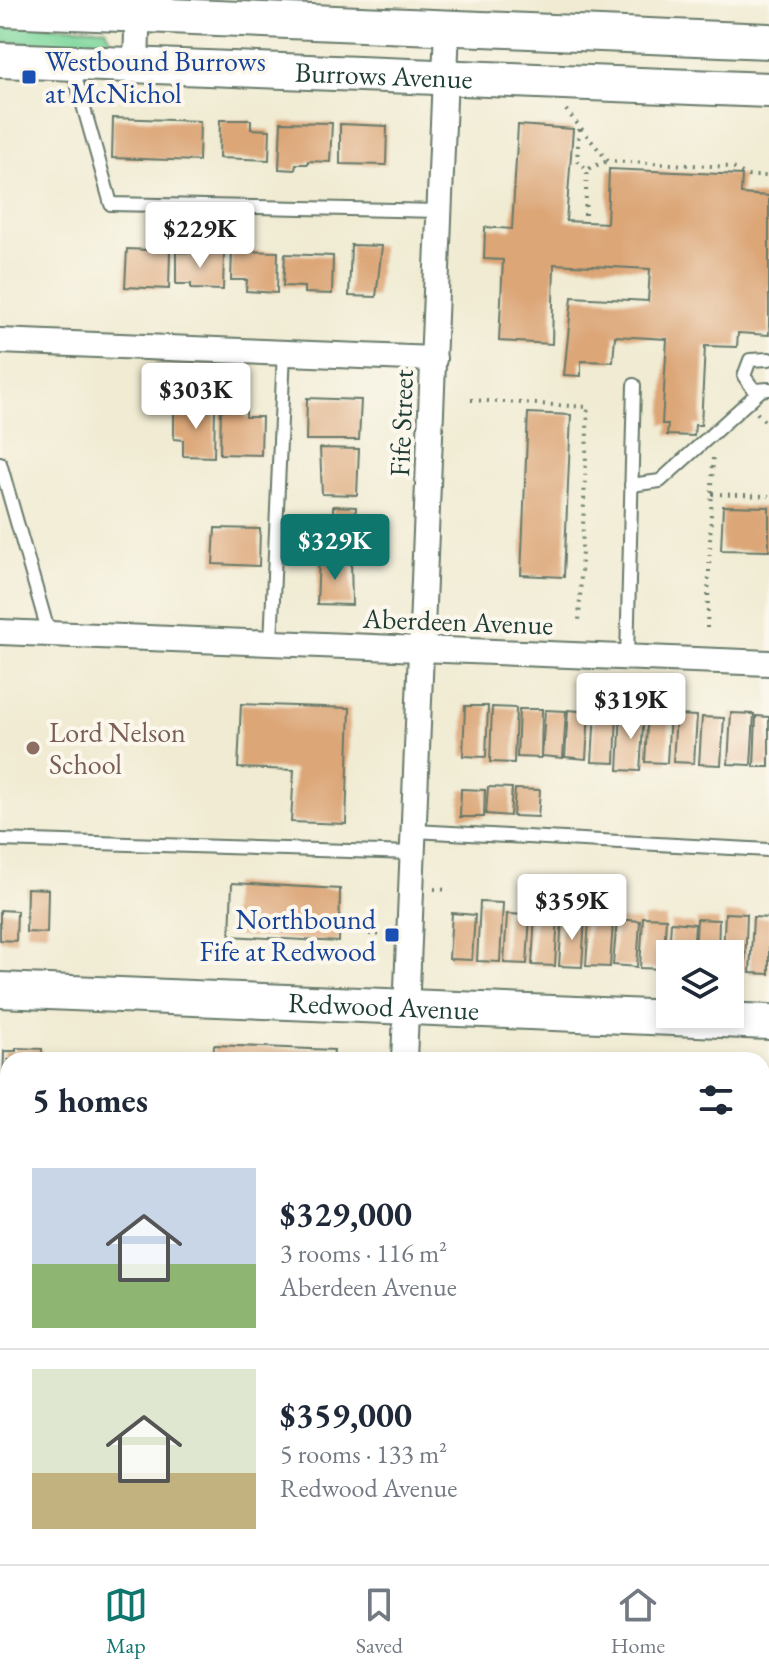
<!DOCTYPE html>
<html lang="en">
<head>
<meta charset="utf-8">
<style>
  :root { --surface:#fff; --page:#f2f2f3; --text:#1f2937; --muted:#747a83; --line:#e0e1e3; --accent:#0f766e }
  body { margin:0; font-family:"EB Garamond",serif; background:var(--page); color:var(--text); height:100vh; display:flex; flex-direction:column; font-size:30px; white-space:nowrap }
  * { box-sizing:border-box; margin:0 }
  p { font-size:26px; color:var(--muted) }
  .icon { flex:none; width:44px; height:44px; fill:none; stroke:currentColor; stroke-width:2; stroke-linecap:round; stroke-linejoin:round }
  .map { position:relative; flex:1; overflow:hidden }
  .side { position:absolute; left:0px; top:1052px; width:770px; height:512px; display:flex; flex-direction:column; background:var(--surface); border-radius:24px 24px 0 0; box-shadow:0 4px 12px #0003 }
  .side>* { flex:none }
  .tools { position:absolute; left:656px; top:940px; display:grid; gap:16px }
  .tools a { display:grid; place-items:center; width:88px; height:88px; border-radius:0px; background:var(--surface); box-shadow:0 4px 12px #0003; font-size:40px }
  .price { position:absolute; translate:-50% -68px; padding:0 18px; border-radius:8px; background:#fff; color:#222; font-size:26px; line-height:52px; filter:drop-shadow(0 2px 4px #0008) }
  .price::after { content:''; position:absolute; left:50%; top:48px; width:24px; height:18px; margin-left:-12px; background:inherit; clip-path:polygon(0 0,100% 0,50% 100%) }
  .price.current { background:var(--accent); color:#fff }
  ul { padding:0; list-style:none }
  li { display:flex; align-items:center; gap:24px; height:200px; padding:0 32px }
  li+li { border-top:2px solid var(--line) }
  li span { display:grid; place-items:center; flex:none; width:224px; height:160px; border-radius:0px; color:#555 }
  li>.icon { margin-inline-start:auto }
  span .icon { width:96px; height:96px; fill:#fffc; stroke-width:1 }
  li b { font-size:34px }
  h2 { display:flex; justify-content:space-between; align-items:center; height:96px; padding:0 32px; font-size:34px }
  .tabs { display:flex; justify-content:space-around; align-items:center; height:112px; border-top:2px solid var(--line); background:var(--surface); font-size:22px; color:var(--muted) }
  .tabs a { display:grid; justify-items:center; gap:4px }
  .tabs .current { color:var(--accent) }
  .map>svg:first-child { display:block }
  .green { fill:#7ed79c; stroke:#4e8a68; stroke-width:2 }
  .building { fill:#dca677 }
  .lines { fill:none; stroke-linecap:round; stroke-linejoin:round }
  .lane-casing { stroke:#687a6b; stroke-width:16 }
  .street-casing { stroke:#687a6b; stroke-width:28 }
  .secondary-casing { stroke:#687a6b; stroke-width:38 }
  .path { stroke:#687a6b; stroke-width:4; stroke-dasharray:2 6; stroke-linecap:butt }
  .lane { stroke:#fff; stroke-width:12 }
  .street { stroke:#fff; stroke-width:24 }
  .secondary { stroke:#fff; stroke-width:34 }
  .transit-dot { fill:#1a4fb4; stroke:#fbf7ec; stroke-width:3 }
  .education-dot { fill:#8d6e63; stroke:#fbf7ec; stroke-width:3 }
  .labels { text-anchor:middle; stroke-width:8; stroke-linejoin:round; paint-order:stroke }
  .transit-label { font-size:28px; fill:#164399; stroke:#fbf7ec; text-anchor:start }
  .street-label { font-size:28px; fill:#1f3d34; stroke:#fbf7ec }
  .education-label { font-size:28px; fill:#785e54; stroke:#fbf7ec; text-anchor:start }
</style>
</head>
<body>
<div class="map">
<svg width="769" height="1564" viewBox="0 0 769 1564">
  <rect width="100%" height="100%" fill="#fbf7ec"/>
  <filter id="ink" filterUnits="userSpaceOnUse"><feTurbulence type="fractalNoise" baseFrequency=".0125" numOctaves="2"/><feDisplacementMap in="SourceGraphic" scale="16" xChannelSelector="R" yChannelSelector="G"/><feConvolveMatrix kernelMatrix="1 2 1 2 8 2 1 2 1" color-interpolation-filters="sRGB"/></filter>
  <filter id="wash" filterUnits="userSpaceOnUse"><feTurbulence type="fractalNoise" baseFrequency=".006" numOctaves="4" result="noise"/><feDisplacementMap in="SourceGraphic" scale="32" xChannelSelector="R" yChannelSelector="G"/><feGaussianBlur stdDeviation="1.8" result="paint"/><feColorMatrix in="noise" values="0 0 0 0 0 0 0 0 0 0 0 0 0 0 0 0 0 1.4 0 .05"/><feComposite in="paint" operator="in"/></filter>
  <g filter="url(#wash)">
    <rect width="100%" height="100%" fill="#f0ebd2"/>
    <polygon class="green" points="0,23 106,29 110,38 99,46 0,42"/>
    <g id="blocks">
      <g class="building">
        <polygon points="113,118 200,121 199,161 112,158"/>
        <polygon points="220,120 251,120 251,129 270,130 269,160 219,158"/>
        <polygon points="281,122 332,123 330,162 308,161 308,164 296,164 295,170 279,169"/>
        <polygon points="340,124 387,126 386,165 340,164"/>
        <polygon points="518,125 573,129 566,221 607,223 609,169 742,175 741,194 769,196 769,335 738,333 737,347 705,346 701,425 695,425 694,436 667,435 668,424 662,424 667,339 615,336 613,362 581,361 581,376 564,375 572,297 648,301 650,269 554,264 552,344 499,341 503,260 484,259 485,227 512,229"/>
        <polygon points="351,245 382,246 376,297 349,296"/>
        <polygon points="127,249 170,251 169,289 125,287"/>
        <polygon points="232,251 278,252 277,293 246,291 247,280 231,280"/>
        <polygon points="176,252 224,253 223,290 191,289 191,284 176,284"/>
        <polygon points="285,254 333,256 332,294 304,293 304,287 283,286"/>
        <polygon points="307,398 361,400 359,440 306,440"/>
        <polygon points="174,408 215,409 214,457 183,456 183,440 174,439"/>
        <polygon points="221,410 246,411 246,417 262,417 261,455 220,454"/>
        <polygon points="528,413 571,415 564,577 521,575"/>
        <polygon points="320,448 359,449 357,495 322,494"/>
        <polygon points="333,506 356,507 354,549 314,548 315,515 333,515"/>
        <polygon points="723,506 769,507 769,551 721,550"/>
        <polygon points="215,528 260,529 259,566 213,564"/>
        <polygon points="319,557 351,559 352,605 317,604"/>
        <polygon points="241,704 350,708 346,824 291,822 294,770 238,768"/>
        <polygon points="465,706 488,706 486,757 463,756"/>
        <polygon points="492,707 516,708 514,763 490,762"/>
        <polygon points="519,709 542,709 541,758 517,757"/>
        <polygon points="545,710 566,711 563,758 542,756"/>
        <polygon points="568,710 589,712 586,759 565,757"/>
        <polygon points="595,711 617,713 615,763 592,762"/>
        <polygon points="621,711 644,713 640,771 618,770"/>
        <polygon points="648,711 670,712 667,763 645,762"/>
        <polygon points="731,713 754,714 751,765 728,764"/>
        <polygon points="676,715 697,716 694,763 673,762"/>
        <polygon points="756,716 769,717 769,767 754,767"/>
        <polygon points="702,717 724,718 721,765 699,764"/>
        <polygon points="488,787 512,788 510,816 486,814"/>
        <polygon points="461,789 485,790 484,817 460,817"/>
        <polygon points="515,789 540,790 538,817 513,816"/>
        <polygon points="232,883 340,889 339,942 230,936"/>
        <polygon points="27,888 48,889 47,933 26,932"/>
        <polygon points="480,902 503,903 500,962 477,961"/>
        <polygon points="0,910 17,911 16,941 0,940"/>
        <polygon points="452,913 475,915 472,960 449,959"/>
        <polygon points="725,913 747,914 745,970 730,969 730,954 723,954"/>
        <polygon points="507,914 530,915 527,964 504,963"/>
        <polygon points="535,914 558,915 555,966 532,965"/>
        <polygon points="562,916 585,917 582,967 559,966"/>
        <polygon points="643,917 666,918 663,969 640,968"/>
        <polygon points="753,917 769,918 769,974 750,973"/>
        <polygon points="617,919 640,921 637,967 613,965"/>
        <polygon points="697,919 719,920 718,954 695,954"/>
        <polygon points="589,920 613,922 610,967 586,966"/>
        <polygon points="671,922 695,924 693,954 669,954"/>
        <polygon points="214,1045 334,1050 333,1060 213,1060"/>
        <polygon points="16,1048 42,1049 42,1060 8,1060 8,1090 3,1090 4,1051 16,1051"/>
        <polygon points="0,1183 8,1184 8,1218 0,1217"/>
        <polygon points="762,1210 769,1211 769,1437 762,1437"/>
        <polygon points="0,1337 7,1337 5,1371 0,1371"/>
        <rect x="0" y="1473" width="8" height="33"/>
        <polygon points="490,1556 641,1556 640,1564 489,1564"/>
      </g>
    </g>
  </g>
  <g filter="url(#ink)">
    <use href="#blocks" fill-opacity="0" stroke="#687a6b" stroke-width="2"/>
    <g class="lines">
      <defs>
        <g id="lane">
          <polyline points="72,66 111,204 440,211"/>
          <polyline points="769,359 750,360 744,376 754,390 769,389"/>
          <polyline points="0,463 49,634"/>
          <polyline points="631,485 660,481 760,391"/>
          <polyline points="271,643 284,352"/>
          <polyline points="627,658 634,385"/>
          <polyline points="414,831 769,850"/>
          <polyline points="0,840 413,853"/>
          <polyline points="0,1131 8,1132"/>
          <polyline points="0,1420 8,1420"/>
          <polyline points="458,1564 458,1556"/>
        </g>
        <g id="street">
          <polyline points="136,65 138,0"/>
          <polyline points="0,341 434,359"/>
          <polyline points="0,632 769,663"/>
          <polyline points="404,1060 447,28"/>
          <polyline points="0,1276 8,1276"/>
          <polyline points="383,1564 383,1556"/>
        </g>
        <g id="secondary">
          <polyline points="0,9 769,41"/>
          <path id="s1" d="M0,60l769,30"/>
          <path id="s2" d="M0,990l769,32"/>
        </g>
      </defs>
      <use href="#lane" class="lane-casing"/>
      <use href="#street" class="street-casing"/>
      <use href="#secondary" class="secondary-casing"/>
      <g class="path">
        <polyline points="566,110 608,161 731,167 748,176 769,176"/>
        <polyline points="579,129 577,161 587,169"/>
        <polyline points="585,215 587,169 608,161"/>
        <polyline points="471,400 588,407 579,622"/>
        <polyline points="757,413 769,426"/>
        <polyline points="712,494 769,496"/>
        <polyline points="707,628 713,458"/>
        <polyline points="434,889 450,890"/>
        <polyline points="369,934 385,935"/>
      </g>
      <use href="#lane" class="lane"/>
      <use href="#street" class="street"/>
      <use href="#secondary" class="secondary"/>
    </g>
  </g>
  <g class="transit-dot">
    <rect x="21" y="69" width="16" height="16" rx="4"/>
    <rect x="384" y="927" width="16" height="16" rx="4"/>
  </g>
  <circle class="education-dot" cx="33" cy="748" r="8"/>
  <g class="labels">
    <g class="transit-label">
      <text x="45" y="71">Westbound Burrows<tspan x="45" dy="32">at McNichol</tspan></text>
      <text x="376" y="929" text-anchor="end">Northbound<tspan x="376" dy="32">Fife at Redwood</tspan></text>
    </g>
    <g class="street-label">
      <text dy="10" stroke="none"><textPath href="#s1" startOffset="384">Burrows Avenue</textPath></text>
      <text transform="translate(401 423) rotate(-88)" y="10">Fife Street</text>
      <text transform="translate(458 621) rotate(2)" y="10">Aberdeen Avenue</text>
      <text dy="10" stroke="none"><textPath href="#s2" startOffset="384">Redwood Avenue</textPath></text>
    </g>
    <g class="education-label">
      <text x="49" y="742">Lord Nelson<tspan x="49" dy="32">School</tspan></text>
    </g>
  </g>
</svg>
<div class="tools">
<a><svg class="icon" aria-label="layers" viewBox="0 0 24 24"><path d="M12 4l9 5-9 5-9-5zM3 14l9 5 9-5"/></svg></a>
</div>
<b class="price" style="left:200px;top:270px">$229K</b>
<b class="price" style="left:196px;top:431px">$303K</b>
<b class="price current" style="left:335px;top:582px">$329K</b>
<b class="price" style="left:631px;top:741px">$319K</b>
<b class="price" style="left:572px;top:942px">$359K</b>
<section class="side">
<h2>5 homes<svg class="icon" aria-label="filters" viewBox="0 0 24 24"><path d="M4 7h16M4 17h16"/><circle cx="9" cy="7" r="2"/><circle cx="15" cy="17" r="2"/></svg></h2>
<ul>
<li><span style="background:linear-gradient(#c9d6e8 60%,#8fb573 0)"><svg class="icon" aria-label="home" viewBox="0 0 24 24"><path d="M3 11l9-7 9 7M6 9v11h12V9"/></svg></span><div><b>$329,000</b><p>3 rooms · 116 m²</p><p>Aberdeen Avenue</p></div></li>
<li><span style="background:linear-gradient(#dfe7d0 65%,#c2b280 0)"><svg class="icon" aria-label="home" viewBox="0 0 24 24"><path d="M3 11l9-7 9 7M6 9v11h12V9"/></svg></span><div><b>$359,000</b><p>5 rooms · 133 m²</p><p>Redwood Avenue</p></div></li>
</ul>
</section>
</div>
<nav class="tabs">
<a class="current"><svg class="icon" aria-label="map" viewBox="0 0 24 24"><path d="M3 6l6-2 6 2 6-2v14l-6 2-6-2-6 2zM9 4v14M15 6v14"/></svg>Map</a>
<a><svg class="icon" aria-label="saved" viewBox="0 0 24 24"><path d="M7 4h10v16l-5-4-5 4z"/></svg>Saved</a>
<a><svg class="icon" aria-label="home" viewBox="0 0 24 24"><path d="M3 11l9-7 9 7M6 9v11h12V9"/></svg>Home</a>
</nav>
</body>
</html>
